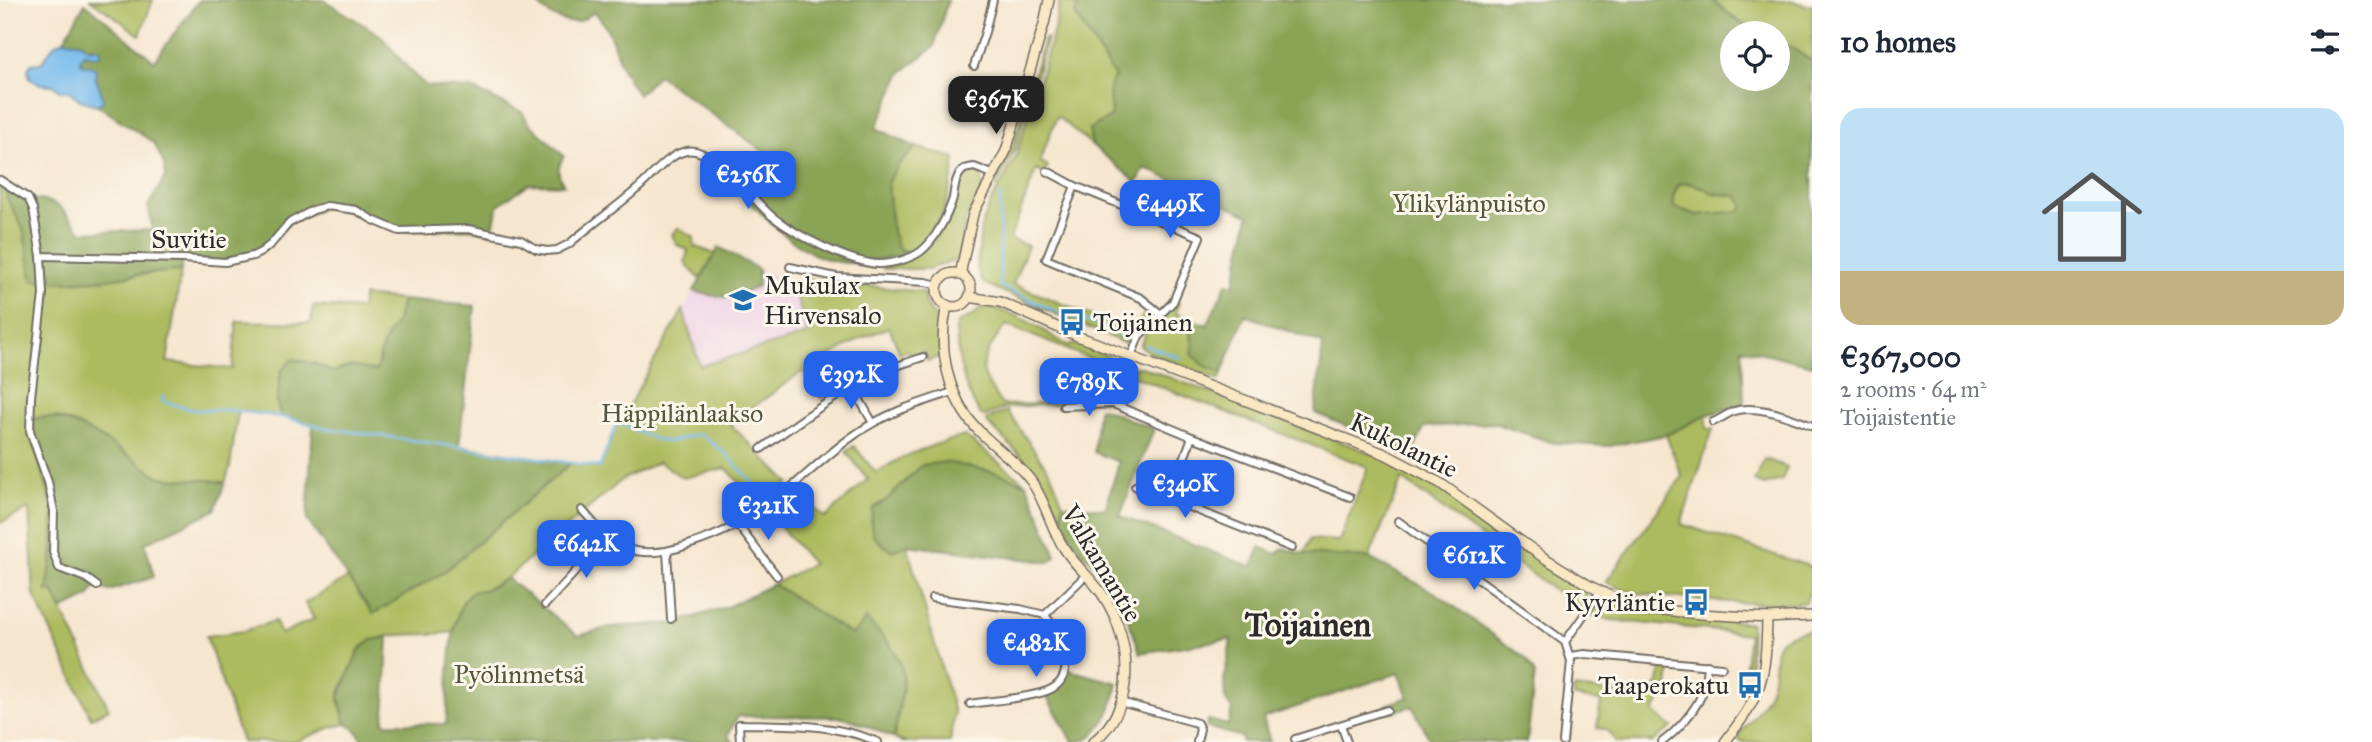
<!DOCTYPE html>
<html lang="en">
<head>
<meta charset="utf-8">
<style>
  :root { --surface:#fff; --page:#f6f6f7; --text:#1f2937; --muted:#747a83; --line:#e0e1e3; --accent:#2563eb }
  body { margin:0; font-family:"IM FELL Great Primer",serif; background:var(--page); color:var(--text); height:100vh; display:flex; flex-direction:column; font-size:26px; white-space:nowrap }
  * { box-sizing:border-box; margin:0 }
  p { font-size:23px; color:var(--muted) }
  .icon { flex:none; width:38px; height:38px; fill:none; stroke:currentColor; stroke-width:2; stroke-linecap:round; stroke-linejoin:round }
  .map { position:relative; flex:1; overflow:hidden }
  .side { display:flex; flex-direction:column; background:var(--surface); width:560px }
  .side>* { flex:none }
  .buttons { position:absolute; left:1720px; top:21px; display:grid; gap:14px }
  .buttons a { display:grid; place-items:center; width:70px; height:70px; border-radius:50%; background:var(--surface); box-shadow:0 7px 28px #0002; font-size:35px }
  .price { position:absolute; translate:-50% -60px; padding:0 16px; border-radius:14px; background:var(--accent); color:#fff; font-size:23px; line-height:46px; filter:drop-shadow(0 2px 4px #0008) }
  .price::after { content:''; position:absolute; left:50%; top:42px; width:21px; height:16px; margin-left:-10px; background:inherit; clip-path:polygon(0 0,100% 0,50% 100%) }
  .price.current { background:#222; color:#fff }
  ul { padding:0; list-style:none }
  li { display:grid; align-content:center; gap:14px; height:371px; padding:0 28px }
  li+li { border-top:2px solid var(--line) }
  li span { display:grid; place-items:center; height:217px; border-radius:21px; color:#555 }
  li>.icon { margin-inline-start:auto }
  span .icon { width:126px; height:126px; fill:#fffc; stroke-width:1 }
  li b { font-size:30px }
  h2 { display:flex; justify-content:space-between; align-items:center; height:84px; padding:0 28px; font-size:30px }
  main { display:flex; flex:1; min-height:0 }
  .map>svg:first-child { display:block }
  .built { fill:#efd0e6 }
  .green { fill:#adbb5e; stroke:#6c7344; stroke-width:2 }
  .forest { fill:#8aa355; stroke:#5a6740; stroke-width:2; fill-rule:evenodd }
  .water { fill:#76bbed; stroke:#50738c; stroke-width:2 }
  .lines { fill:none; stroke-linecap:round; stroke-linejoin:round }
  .stream { stroke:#76bbed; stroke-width:2.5 }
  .street-casing { stroke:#726c64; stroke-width:10 }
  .secondary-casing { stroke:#726c64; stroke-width:12 }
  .street { stroke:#fff; stroke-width:6 }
  .secondary { stroke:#fae7c3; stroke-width:9 }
  .labels { text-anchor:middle; stroke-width:6; stroke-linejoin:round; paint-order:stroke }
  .park-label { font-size:26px; fill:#52563a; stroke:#fbf7ec }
  .street-label { font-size:26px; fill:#2b2b2b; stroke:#fbf7ec }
  .poi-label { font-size:26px; fill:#2b2b2b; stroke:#fbf7ec; text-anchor:start }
  .district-label { font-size:33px; font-weight:bold; fill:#2b2b2b; stroke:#fbf7ec }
</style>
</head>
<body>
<main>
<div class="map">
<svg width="1812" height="742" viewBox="0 0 1812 742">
  <rect width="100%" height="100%" fill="#fbf7ec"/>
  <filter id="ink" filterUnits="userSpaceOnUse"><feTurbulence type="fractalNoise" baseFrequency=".0143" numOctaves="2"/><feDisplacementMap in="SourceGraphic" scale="14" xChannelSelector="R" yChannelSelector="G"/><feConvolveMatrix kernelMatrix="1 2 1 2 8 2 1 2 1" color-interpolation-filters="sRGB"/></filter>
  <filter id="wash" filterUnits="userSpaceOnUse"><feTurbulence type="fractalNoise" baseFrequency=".00686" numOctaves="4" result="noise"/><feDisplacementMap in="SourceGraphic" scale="28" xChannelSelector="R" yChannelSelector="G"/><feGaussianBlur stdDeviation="1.57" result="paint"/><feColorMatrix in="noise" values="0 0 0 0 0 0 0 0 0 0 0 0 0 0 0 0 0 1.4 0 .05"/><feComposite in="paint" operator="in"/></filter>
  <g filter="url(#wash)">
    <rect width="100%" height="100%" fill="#f6e6cf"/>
    <polygon class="built" points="719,247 753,267 792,282 808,334 700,366 683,310"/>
    <g class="green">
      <polygon points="91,0 153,0 140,35"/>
      <path d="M1060,0l18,5 -3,9 40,63 -6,10 2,30 -22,12 3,16 -35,-29 -17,45 8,5 -4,8 -8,-4 -26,69 18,7 -15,38 119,48 13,-20 -3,-7 7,5v5c-8,9 -15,22 -25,28l-139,-59 -4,-4 -4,-12 4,-41 9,-23 26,-48 38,-126z"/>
      <path d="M1712,0h73l22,5 5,-1v57l-34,-22v-6c-35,0 -41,-15 -66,-33z"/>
      <polygon points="1047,38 1015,149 995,187 993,186 1012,146 1044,39"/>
      <path d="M916,147l39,11c-4,38 -13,73 -45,96l-12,-6 -6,-16 -4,-51 11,-17z"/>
      <polygon points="975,170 981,172 980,176 982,178 982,183 984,186 965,221 958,260 928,269 883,269 884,265 902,262 935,239 961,178 967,172"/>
      <path d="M0,180l3,2 22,53 27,46c43,3 86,-8 129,-10l-14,91 65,7 5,-48 74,2 2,-17 48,3 2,-13 39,4 -5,21 -13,21 -8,29 -25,-5 -19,6 -16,-8 -39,38 4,15 -43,-6 -8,56 -5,16c-22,-7 -44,0 -67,-7l-80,-51 -23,-8 -2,135 -6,39h6l56,118 -18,9 -57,-123 -5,-86 -29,14z"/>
      <polygon points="1688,183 1702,187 1713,193 1737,196 1744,204 1740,212 1697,215 1674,207 1673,196 1679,184"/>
      <polygon points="678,228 694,237 694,246 715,254 700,279 685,263 688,250 676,244 672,234"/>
      <path d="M806,279l117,13 3,14 11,12 4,38 -14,5 -2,-9 -12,3 -5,-4 -8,2 -11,-26 -27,11 -52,29 18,28 -6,4 -19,-28 -73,53 59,59 -29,22 -34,-37 -43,10 -24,-16 -36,17 -116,99 -21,11 -19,6 -14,37c-29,6 -72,-5 -94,18l-19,42 -1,9 7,23 -14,3 -37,15h-53l-36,-106 38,-5 31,-10 6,13 33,-15 -9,-16 43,-25 25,35 71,-41 127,-109 29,4 15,-40 4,-4 64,-113 17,56 108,-32 -16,-52z"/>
      <path d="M1177,302l2,1 -4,10 15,6c-4,22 12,47 32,54l-3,7 -69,-27 -10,-7 6,-14 10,-7v-2z"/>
      <path d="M980,308c33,-1 64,24 89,38l1,-2c10,2 47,12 50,22 2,6 -10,30 -14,35l-15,-1 17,-3 8,-28 -110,-44c-27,38 -32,40 -4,80l81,-3 -79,6 -19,8 -4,-1c-18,-26 -23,-54 -25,-85l2,-7 18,-10z"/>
      <polygon points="1135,367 1142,367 1387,459 1422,477 1456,499 1538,558 1586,590 1588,599 1580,609 1402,479 1369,558 1304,554 1310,539 1339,541 1368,467 1130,375"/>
      <polygon points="1007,411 1051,474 1063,504 1062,518 1040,475 987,422 987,419"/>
      <path d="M1707,415v14h6l-32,95 131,43c0,13 0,27 -8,36 -43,2 -82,-1 -125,-5 -24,-3 -51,-3 -73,-16l76,-105 -16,-42z"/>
      <path d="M965,436l62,48 29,72 -7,6 -142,-17 47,167 -4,30h-48l-8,-4 9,-50 -36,-69 -15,16 -79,-51 40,-20 -43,-49 29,-22 26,25 43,-39 -22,-27 8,-6 22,27c28,-19 56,-28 89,-37z"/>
      <polygon points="1765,459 1787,467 1782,480 1764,485 1754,481"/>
      <polygon points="1603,600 1643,612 1751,623 1750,665 1745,665 1749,634 1611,620 1588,614 1598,602"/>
      <path d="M1812,630v112h-71l-4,-5c10,-14 26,-29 32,-45 14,-36 -10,-56 43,-62z"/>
      <polygon points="1661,666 1670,667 1668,688 1653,712 1672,727 1653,742 1616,742 1606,729 1597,728 1601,701 1574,697 1574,688 1645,695 1659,683"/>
    </g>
    <g class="forest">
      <path d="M199,0h125l56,35 35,41 12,10 45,3 50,23 7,11 35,33c-7,11 -7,18 0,29l-35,-1 -31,21 -6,28 -24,-4 -69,2 -35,-17 -37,-8 -38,17 -28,29 -36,10 -42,-3 -2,12 -35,2 -39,6 -41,3 -34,-2 -9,-53 -15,-26 -5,-19 25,16 22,4 10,5 22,25 71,-2 -5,-24 18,-30 -2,-12 -10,-21 -57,-38 6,-4 -10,-34 -12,-3 -1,-4 4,-7 9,-6 -6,1 -5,-5 -18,-3 21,-37 69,58z"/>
      <path d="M534,0h414l-14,47 -32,25 -26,56 40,19 -17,17 -11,17 4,51 6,16 12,6c-19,4 -52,11 -71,8 -37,-5 -68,-39 -94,-64l26,-41 -113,-82 -20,20c-6,-9 -12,-19 -17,-29 -8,-20 -10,-38 -27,-54 -4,3 -10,8 -15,9 -16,5 -35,-9 -45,-21z"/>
      <path d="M1060,0h652c16,12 29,27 50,33h-30v46h46v-40l34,22v304l-70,-17 2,56 -37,11 -41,20 -56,11 -56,-3 -61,-20 -69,4 -12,27 -97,-41 8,-69 -78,-29 -23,58 -17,-7 -13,-11c4,-12 -4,-23 -2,-36l17,6 20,-42 7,2 15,-70 -104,-47 -8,15 -45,-38 -3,-16 22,-12 -2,-30 6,-10 -40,-63 3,-9zM1688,183l14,4 11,6 24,3 7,8 -4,7 -43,4 -23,-8 -1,-11 6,-12z"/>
      <path d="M719,247l39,22v17c-24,14 -38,13 -64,5z"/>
      <polygon points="402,300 475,306 459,446 571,463 444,572 373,614 307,520 313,425 281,417 277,402 281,371 293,359 316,364 332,372 351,366 376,371 384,342 397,321"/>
      <path d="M1102,408l52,21 -34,87 132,51 8,-20 17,7 6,-6 21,6 65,4 67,35 89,65 10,16 -8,68h-96l-19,-36 -23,7 -3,-8 22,-8 -9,-24 -136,45 7,24h-28v-5l-36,-10 2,-7 20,5 4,-16 -7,-10 -1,-18 7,-42 -91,14c-8,-25 -17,-49 -31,-71 -15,-23 -55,-46 -46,-78l42,5 14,-47 -25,-10 4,-43z"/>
      <path d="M43,417c38,1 83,38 115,59 23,7 45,0 67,7l-10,27 -70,33 9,34 -45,14 -13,-5 -7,11 -27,13 -9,-19h-6l6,-39 1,-41 -24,-80v-12z"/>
      <path d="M946,462l52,11 29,11 29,72 -7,6 -142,-17 -14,6c-22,-12 -25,-19 -20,-43l13,-8 36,-35z"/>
      <path d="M507,578l71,58 32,-9 66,-4 53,-17 44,-22 79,51 14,-16c51,49 37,56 28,119l-41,-18 -15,-3 -100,-1 -10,19 5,7h-371c-3,-10 -6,-14 -16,-18l-7,-27 20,-47 12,-10 17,-3 -4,86 62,1c3,-31 1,-106 22,-129 4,-5 9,-4 15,-5 8,-2 17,-8 24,-12z"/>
      <path d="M1069,670l49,13c-5,23 -16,58 -45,59l-27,-47 15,-9z"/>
    </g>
    <polygon class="water" points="64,40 82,43 87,48 100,49 101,53 96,57 84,53 80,60 81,64 93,67 96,70 95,78 100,88 103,101 97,105 80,100 69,91 60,91 53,85 40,84 30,79 28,70 31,64 41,63 55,44"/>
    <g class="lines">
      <g class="stream">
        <polyline points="1000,195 1000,286 1062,314 1096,324 1126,338"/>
        <polyline points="1145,345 1181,358"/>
        <polyline points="163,396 162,401 193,410 228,410 277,416 326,428 600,467 615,427 619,423 654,439 669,442 700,434 724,452 754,484"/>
      </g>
    </g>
  </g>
  <g filter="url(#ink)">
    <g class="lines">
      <defs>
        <g id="street">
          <polyline points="974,66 985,32 993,0"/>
          <polyline points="1047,171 1075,186 1200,237 1173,302 1139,336 1113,404 1192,437 1350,497"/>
          <path d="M0,180l28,18 5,11 8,47 142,3 42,3 28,-6 8,-4 10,-8 18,-21 24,-13 14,-4 29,4 17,10 26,11 69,-2 53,11 15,9 11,2 10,-1 12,-6c22,-19 45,-35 67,-54 15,-12 31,-35 50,-39 26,-7 67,50 87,66 23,18 77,46 106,47 12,0 31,-5 41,-12 15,-11 28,-37 33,-54 2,-12 2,-21 11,-29l10,-2 21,8"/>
          <polyline points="1075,186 1046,259 1141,298 1161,314"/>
          <polyline points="41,256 43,294 31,397 30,431 48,482 54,511 53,552 59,568 86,578 97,586"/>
          <polyline points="790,267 836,277 926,282 938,285"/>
          <polyline points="852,386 873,423"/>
          <polyline points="1063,406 1113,404"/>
          <path d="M1713,422c7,-3 14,-8 21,-11 23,-7 57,6 78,15"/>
          <polyline points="1192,437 1169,499 1292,548"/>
          <path d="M761,449c52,-38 99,-73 162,-92"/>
          <polyline points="1135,486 1169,499"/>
          <path d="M582,510c13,14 25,31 43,38 21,8 43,4 63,-3 32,-10 63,-26 90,-47 26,-20 50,-45 78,-64 29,-21 63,-31 97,-42"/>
          <polyline points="1398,521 1565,642"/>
          <polyline points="737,524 777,576"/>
          <polyline points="667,551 671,619"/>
          <polyline points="932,598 1020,609 1045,615 1086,575"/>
          <polyline points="545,605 607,537"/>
          <polyline points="1571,656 1585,654 1722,667"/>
          <polyline points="1120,702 1197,723 1200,729 1197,742"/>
          <path d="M970,704c24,-4 55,-5 77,-13 34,-13 14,-57 -2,-76"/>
          <polyline points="1341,725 1347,742"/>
          <polyline points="1295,739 1387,710"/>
          <path d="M740,742l-1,-18c47,1 95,-1 139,18"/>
          <polyline points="1563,742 1571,661 1565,642 1600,592"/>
          <path d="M1662,742c15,-11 33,-31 40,-48 4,-9 4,-19 5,-29"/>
        </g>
        <g id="secondary">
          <circle cx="954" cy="290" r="17"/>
          <polyline points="960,275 973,214 1006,151 1044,24 1049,0"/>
          <polyline points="969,297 1000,302 1075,335 1385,454 1440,483 1543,557 1590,586 1618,600 1655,609 1700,614 1767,618 1812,616"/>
          <path d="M947,305c-10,44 1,96 34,128 16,16 37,30 50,48 15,20 19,46 33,67 11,18 29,31 40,49 28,43 34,110 -11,145"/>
          <path d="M1725,742c37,-48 41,-63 42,-124"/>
        </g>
      </defs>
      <use href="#street" class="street-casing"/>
      <use href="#secondary" class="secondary-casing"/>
      <use href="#street" class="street"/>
      <use href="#secondary" class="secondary"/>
    </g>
  </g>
  <defs>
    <symbol id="school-bare" viewBox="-9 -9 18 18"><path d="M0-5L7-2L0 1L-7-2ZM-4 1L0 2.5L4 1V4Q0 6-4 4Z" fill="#1f6fb2" stroke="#fbf7ec" stroke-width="2.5" paint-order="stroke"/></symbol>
    <symbol id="bus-bare" viewBox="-9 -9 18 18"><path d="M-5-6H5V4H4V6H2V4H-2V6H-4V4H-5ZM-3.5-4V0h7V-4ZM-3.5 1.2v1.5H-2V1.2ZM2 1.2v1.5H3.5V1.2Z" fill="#1f6fb2" stroke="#fbf7ec" stroke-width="2.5" paint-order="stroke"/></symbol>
  </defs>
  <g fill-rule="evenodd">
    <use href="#school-bare" x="724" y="281" width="38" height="38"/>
    <use href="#bus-bare" x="1053" y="303" width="38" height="38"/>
    <use href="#bus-bare" x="1677" y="583" width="38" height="38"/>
    <use href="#bus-bare" x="1731" y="666" width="38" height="38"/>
  </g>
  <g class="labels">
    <g class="park-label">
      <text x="1469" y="212">Ylikylänpuisto</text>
      <text x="682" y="422">Häppilänlaakso</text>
      <text x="519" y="683">Pyölinmetsä</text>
    </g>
    <g class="street-label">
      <text x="189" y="248">Suvitie</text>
      <text transform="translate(1404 445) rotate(26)" y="9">Kukolantie</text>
      <text transform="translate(1102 563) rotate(59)" y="9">Valkamantie</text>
    </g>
    <g class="poi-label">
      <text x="764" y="294">Mukulax<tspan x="764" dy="30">Hirvensalo</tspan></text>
      <text x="1093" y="331">Toijainen</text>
      <text x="1675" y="611" text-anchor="end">Kyyrläntie</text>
      <text x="1729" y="694" text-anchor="end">Taaperokatu</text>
    </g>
    <g class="district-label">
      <text x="1308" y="636">Toijainen</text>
    </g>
  </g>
</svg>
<div class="buttons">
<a><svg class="icon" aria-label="locate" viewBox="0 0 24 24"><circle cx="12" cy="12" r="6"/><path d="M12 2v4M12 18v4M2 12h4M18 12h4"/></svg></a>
</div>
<b class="price current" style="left:996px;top:136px">€367K</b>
<b class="price" style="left:748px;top:211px">€256K</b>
<b class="price" style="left:1170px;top:240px">€449K</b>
<b class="price" style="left:851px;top:411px">€392K</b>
<b class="price" style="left:1089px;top:418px">€789K</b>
<b class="price" style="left:1185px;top:520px">€340K</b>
<b class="price" style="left:768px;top:542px">€321K</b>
<b class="price" style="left:586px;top:580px">€642K</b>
<b class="price" style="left:1474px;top:592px">€612K</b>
<b class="price" style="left:1036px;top:679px">€482K</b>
</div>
<section class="side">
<h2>10 homes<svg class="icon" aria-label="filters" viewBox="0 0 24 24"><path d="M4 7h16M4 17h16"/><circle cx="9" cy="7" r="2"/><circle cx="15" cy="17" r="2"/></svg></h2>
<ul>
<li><span style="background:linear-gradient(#bfe0f5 75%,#c2b280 0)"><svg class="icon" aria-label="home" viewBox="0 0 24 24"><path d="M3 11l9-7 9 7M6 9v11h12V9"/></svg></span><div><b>€367,000</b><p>2 rooms · 64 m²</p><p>Toijaistentie</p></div></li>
</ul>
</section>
</main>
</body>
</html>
